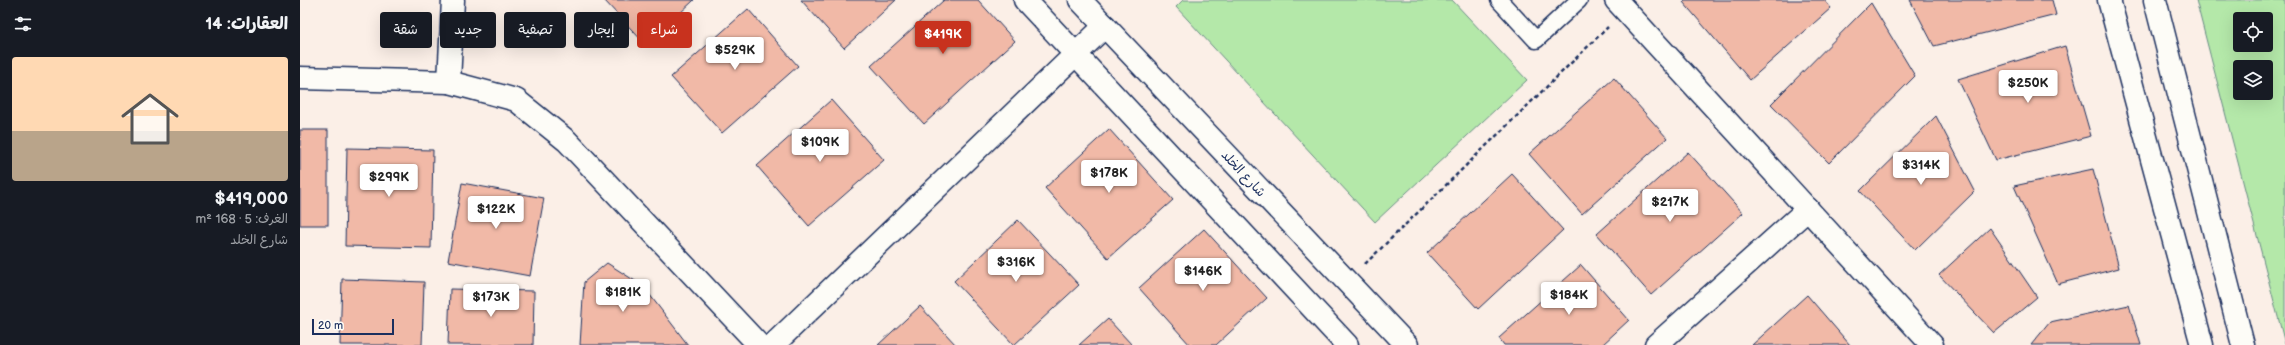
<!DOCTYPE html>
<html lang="ar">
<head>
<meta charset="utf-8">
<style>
  :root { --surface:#171b24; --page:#20242c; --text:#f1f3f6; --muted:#9ea1a6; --accent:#c8321e }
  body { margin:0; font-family:"Balsamiq Sans","Playpen Sans Arabic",sans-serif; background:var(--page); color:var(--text); direction:rtl; height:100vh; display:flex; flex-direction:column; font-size:15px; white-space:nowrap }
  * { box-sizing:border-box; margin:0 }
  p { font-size:13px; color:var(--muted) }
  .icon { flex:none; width:22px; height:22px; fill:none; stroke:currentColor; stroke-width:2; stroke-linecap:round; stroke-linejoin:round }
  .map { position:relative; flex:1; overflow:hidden; direction:ltr }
  .side { display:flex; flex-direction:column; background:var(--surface); width:300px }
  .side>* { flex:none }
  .banner { position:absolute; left:12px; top:12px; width:380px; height:36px; direction:rtl; display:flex; gap:8px }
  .buttons { position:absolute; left:1933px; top:12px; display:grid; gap:8px }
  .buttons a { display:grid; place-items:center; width:40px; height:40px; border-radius:4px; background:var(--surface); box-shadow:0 4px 16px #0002; font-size:20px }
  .scale { position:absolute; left:12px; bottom:10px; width:82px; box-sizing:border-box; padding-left:4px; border:2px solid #1b2f5e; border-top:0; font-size:11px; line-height:14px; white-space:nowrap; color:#1b2f5e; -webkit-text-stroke:3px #fdfcf7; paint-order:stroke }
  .price { position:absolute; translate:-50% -34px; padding:0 9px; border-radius:4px; background:#fff; color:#222; font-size:13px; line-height:26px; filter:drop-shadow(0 1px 2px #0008) }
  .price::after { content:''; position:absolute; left:50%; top:24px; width:12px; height:9px; margin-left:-6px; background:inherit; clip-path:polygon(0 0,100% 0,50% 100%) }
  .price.active { background:var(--accent); color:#fff }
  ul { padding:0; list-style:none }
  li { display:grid; align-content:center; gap:8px; height:212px; padding:0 12px }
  li span { display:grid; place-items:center; height:124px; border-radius:4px; color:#555 }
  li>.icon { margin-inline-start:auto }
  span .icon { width:72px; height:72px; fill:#fffc; stroke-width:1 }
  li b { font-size:17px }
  h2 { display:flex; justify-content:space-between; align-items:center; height:48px; padding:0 12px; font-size:17px }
  .chip { padding:0 14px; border-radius:4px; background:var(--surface); box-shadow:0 4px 16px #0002; font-size:14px; line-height:36px }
  .chip.active { background:var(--accent); color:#fff }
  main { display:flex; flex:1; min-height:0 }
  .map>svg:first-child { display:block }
  .green { fill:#b4e8a9; stroke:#688c84; fill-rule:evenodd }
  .building { fill:#f1b9a7; stroke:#1b2f5e }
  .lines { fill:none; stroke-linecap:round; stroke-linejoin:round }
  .service-casing { stroke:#1b2f5e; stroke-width:19 }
  .minor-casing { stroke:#1b2f5e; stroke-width:25 }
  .tertiary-casing { stroke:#1b2f5e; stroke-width:25 }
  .path { stroke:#1b2f5e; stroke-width:2.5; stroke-dasharray:4 3; stroke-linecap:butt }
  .service { stroke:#fdfcf7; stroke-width:16 }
  .minor { stroke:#fdfcf7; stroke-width:22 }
  .tertiary { stroke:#fdfcf7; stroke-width:22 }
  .labels { text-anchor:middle; stroke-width:4; stroke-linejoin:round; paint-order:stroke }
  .street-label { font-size:13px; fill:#1b2f5e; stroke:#fdfcf7 }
</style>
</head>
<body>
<main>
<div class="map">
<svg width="1985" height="345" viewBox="0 0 1985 345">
  <rect width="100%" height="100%" fill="#fbefe7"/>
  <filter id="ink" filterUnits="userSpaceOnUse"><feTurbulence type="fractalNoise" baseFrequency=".025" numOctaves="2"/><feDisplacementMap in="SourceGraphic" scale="8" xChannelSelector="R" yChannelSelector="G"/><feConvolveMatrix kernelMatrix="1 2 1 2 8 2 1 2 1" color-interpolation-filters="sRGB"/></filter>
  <g filter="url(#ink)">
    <g class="green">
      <polygon points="883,0 1152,0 1227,80 1075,222 876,7"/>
      <path d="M1896,0h89v344zM1940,19h26v26h-26zM1940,67h26v26h-26z"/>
    </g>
    <g class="building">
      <polygon points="304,0 394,0 346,45"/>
      <polygon points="501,0 596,0 544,48"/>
      <polygon points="644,0 678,0 715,41 624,124 571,66"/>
      <polygon points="1385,0 1524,0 1531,8 1450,80 1383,2"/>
      <polygon points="1610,0 1752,0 1756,15 1634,46"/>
      <polygon points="1571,3 1615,76 1529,163 1471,104"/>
      <polygon points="448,9 498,66 422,133 371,77"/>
      <polygon points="1765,46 1791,136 1696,160 1658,79"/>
      <polygon points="1314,78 1367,138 1282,214 1229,154"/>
      <polygon points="531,100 584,160 509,226 457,166"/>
      <polygon points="1636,116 1675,191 1615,250 1560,191"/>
      <polygon points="809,129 873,200 808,258 745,188"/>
      <rect x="0" y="130" width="28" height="95"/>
      <polygon points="47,148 133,150 131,248 45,246"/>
      <polygon points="1388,152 1443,213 1351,295 1297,234"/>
      <polygon points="1793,169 1819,268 1758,284 1714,186"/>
      <polygon points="1212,174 1263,230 1178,309 1127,253"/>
      <polygon points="162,183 244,198 230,276 148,261"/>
      <polygon points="718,220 779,285 714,345 654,281"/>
      <polygon points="1690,228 1737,297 1694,333 1639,275"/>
      <polygon points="904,229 967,298 916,345 890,345 839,288"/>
      <polygon points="307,263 343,286 388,345 280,345 284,282"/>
      <polygon points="1281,265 1329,320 1302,345 1204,345 1199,338"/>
      <polygon points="42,279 124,282 122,345 40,345"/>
      <polygon points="150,289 234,291 233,345 148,345"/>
      <polygon points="1507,295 1550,345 1452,345"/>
      <polygon points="1829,305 1841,345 1731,345 1750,322"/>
      <polygon points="620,306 656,345 578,345"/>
      <polygon points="808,319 832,345 779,345"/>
    </g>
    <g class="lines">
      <defs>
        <polyline id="service" points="1199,0 1236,40 1279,0"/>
        <g id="minor">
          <polyline points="1316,0 1632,345"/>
          <polyline points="0,78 149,82 216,100 267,141 459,345"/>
          <polyline points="149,82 153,0"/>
          <polyline points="473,345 805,26"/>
          <polyline points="1356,345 1508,209"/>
        </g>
        <g id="tertiary">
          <polyline points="725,0 1047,345"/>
          <polyline points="780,0 1107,345"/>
          <polyline points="1809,0 1902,345"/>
          <polyline points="1855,0 1943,345"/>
        </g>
      </defs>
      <use href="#service" class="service-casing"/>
      <use href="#minor" class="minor-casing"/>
      <use href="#tertiary" class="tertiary-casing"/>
      <polyline class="path" points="1065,264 1308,27"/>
      <use href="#service" class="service"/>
      <use href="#minor" class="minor"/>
      <use href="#tertiary" class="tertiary"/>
    </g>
  </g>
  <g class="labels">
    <g class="street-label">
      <text transform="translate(944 173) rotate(47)" y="5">شارع الخلد</text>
    </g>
  </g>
</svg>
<div class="buttons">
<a><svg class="icon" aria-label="locate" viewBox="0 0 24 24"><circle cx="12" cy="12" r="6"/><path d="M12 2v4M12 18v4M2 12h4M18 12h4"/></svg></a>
<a><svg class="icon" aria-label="layers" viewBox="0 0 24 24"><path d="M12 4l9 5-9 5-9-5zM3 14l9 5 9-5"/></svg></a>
</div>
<div class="scale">20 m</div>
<b class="price active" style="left:643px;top:55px">$419K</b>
<b class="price" style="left:435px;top:71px">$529K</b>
<b class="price" style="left:1728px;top:104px">$250K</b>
<b class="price" style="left:520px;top:163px">$109K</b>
<b class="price" style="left:1621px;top:186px">$314K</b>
<b class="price" style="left:809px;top:194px">$178K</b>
<b class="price" style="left:89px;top:198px">$299K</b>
<b class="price" style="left:1370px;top:223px">$217K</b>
<b class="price" style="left:196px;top:230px">$122K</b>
<b class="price" style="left:716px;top:283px">$316K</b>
<b class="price" style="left:903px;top:292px">$146K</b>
<b class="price" style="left:323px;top:313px">$181K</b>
<b class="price" style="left:1269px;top:316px">$184K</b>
<b class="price" style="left:191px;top:318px">$173K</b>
<div class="banner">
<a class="chip active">شراء</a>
<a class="chip">إيجار</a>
<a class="chip">تصفية</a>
<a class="chip">جديد</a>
<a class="chip">شقة</a>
</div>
</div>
<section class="side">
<h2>العقارات: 14<svg class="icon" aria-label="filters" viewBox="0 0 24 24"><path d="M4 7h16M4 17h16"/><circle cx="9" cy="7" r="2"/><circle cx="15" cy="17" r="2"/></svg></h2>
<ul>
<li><span style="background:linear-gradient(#ffd9b3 60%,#b9a48a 0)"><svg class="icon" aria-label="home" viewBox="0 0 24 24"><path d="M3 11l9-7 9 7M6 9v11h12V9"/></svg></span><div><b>$419,000</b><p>الغرف: 5 · 168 m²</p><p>شارع الخلد</p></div></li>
</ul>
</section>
</main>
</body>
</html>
